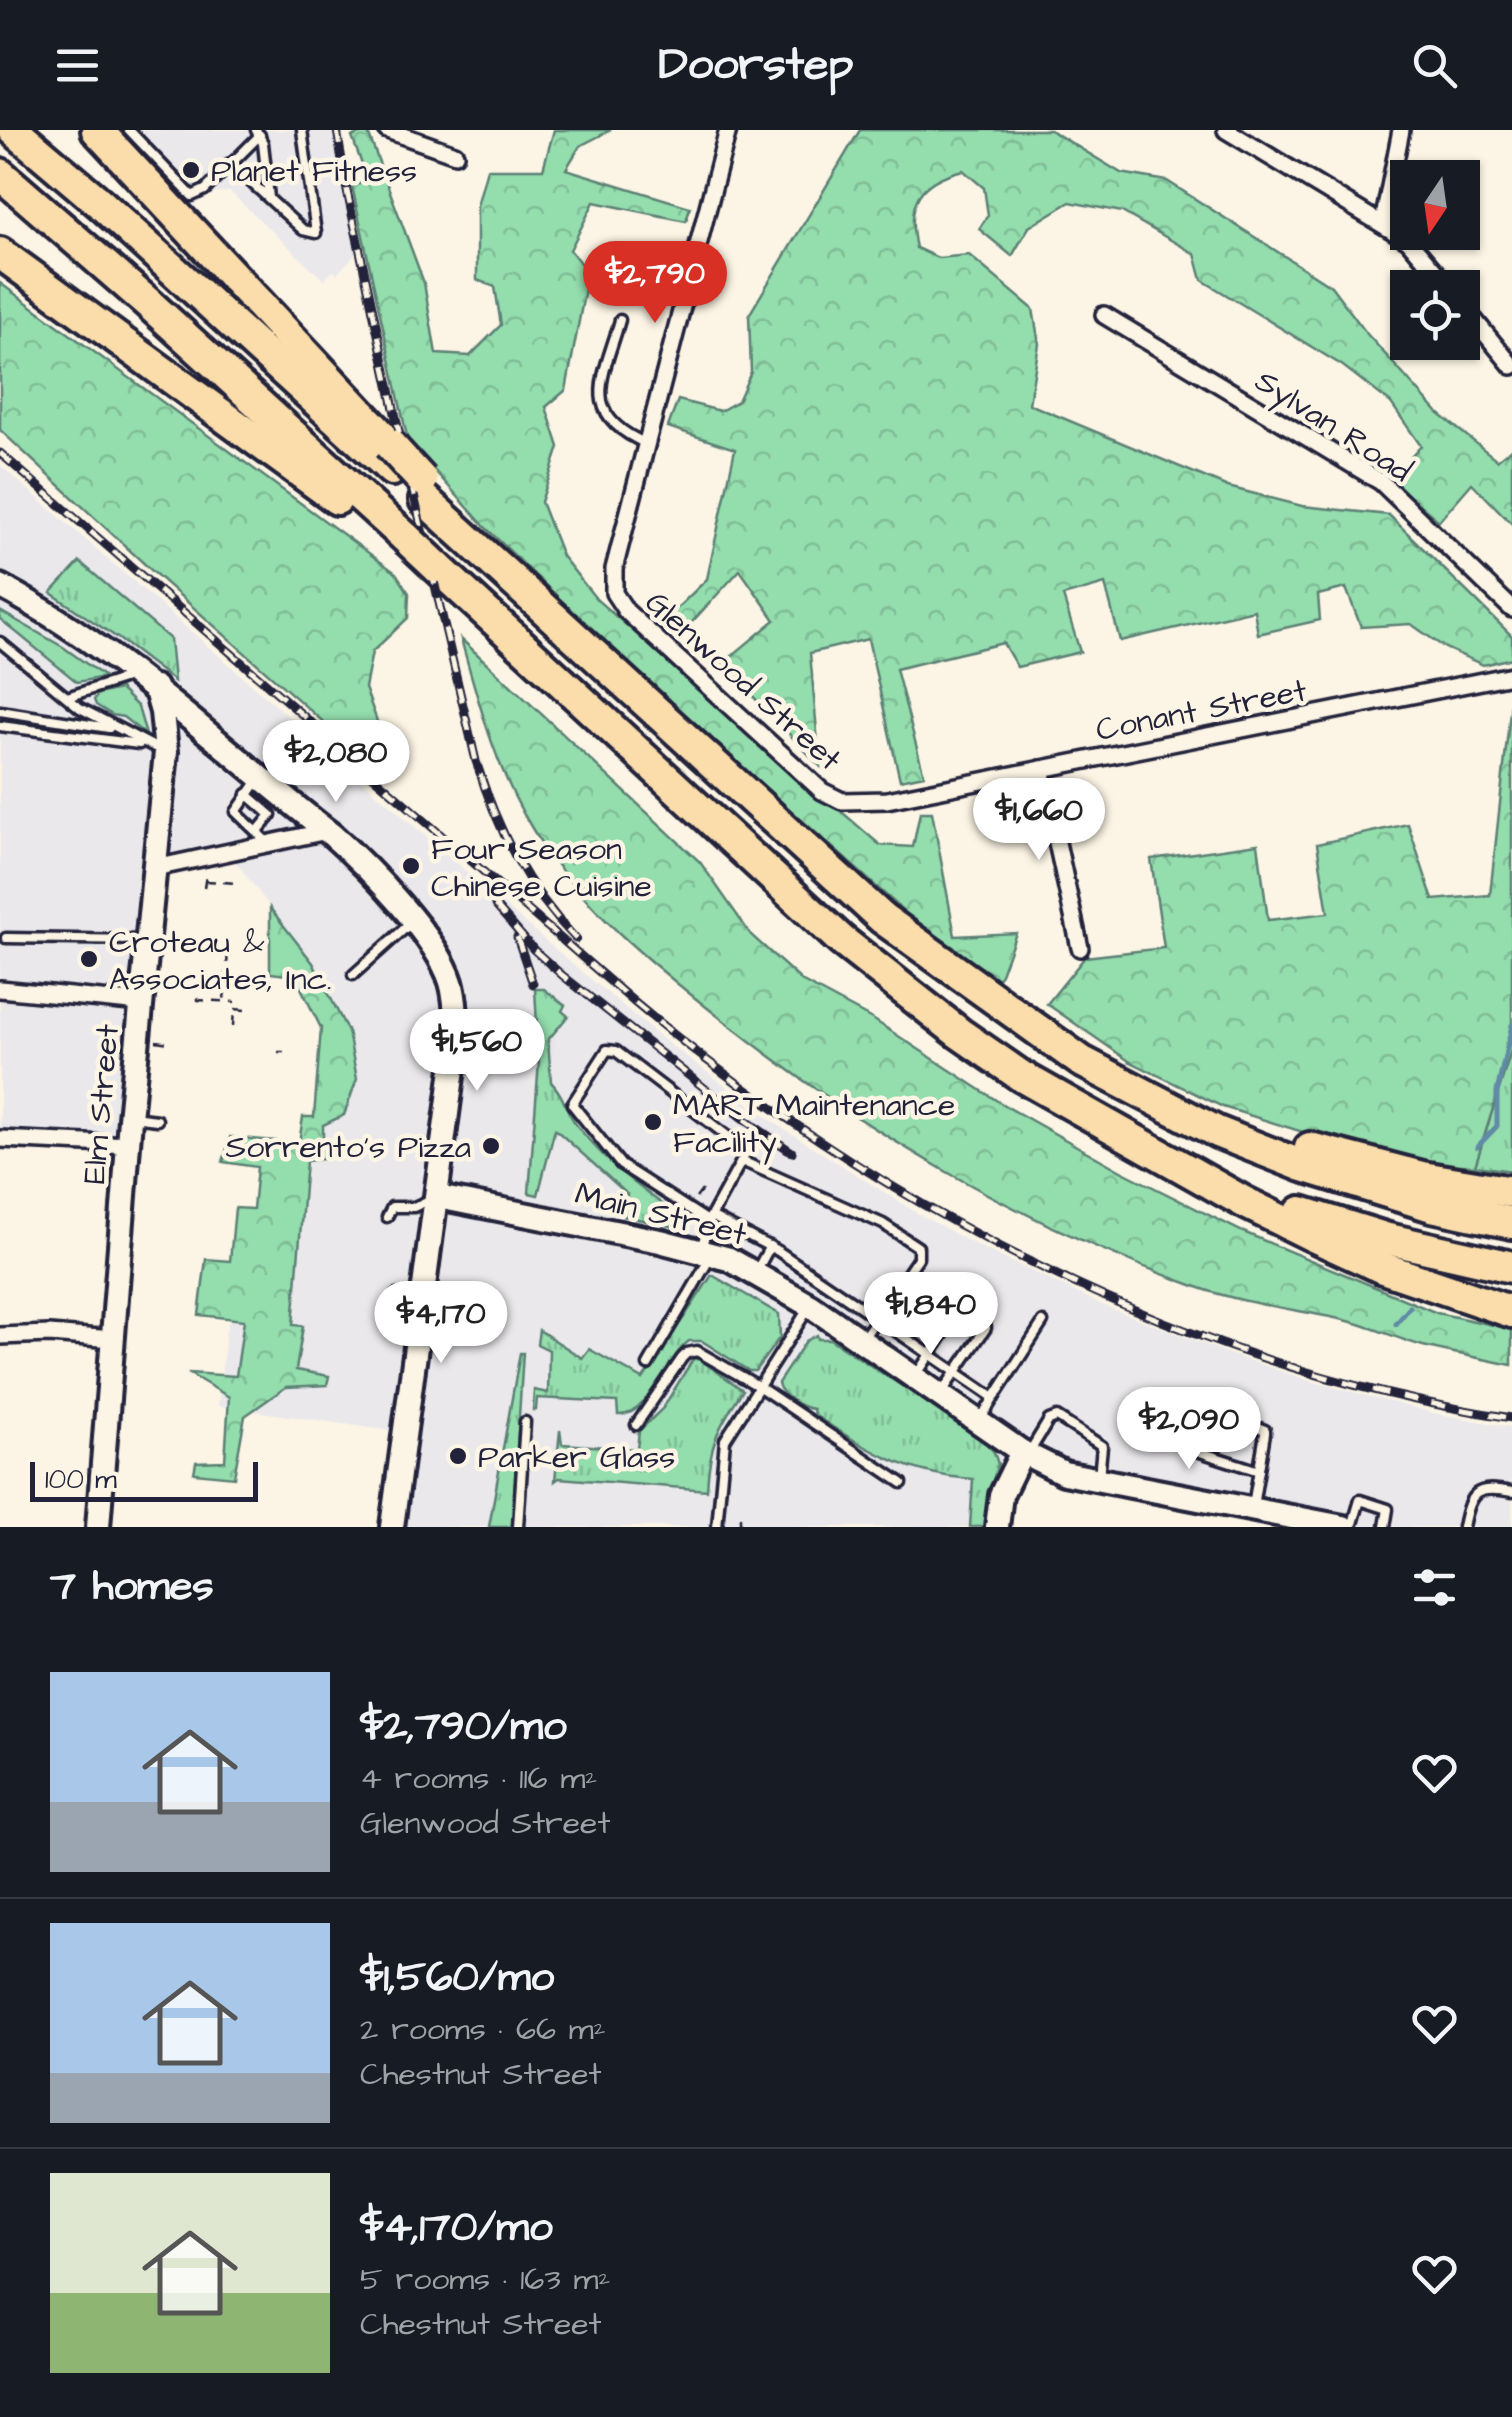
<!DOCTYPE html>
<html lang="en">
<head>
<meta charset="utf-8">
<style>
  :root { --surface:#171b24; --page:#20242c; --text:#f1f3f6; --muted:#9ea1a6; --line:#363941; --accent:#d93025 }
  body { margin:0; font-family:"Architects Daughter",sans-serif; background:var(--page); color:var(--text); height:100vh; display:flex; flex-direction:column; font-size:38px; white-space:nowrap }
  * { box-sizing:border-box; margin:0 }
  p { font-size:32px; color:var(--muted) }
  .icon { flex:none; width:55px; height:55px; fill:none; stroke:currentColor; stroke-width:2; stroke-linecap:round; stroke-linejoin:round }
  .map { position:relative; height:1397px; overflow:hidden }
  .sheet { display:flex; flex-direction:column; background:var(--surface); flex:1 }
  .sheet>* { flex:none }
  .needle { width:65px; rotate:193deg }
  .fabs { position:absolute; left:1390px; top:30px; display:grid; gap:20px }
  .fabs a { display:grid; place-items:center; width:90px; height:90px; border-radius:0px; background:var(--surface); box-shadow:0 2px 8px #0004; font-size:50px }
  .scale { position:absolute; left:30px; bottom:25px; width:228px; box-sizing:border-box; padding-left:10px; border:5px solid #22223b; border-top:0; font-size:28px; line-height:35px; white-space:nowrap; color:#22223b; -webkit-text-stroke:8px #fcf5e5; paint-order:stroke }
  .price { position:absolute; translate:-50% -85px; padding:0 22px; border-radius:35px; background:#fff; color:#222; font-size:32px; line-height:65px; filter:drop-shadow(0 2px 5px #0008) }
  .price::after { content:''; position:absolute; left:50%; top:60px; width:30px; height:22px; margin-left:-15px; background:inherit; clip-path:polygon(0 0,100% 0,50% 100%) }
  .price.on { background:var(--accent); color:#fff }
  ul { padding:0; list-style:none }
  li { display:flex; align-items:center; gap:30px; height:250px; padding:0 50px }
  li+li { border-top:2px solid var(--line) }
  li span { display:grid; place-items:center; flex:none; width:280px; height:200px; border-radius:0px; color:#555 }
  li>.icon { margin-inline-start:auto }
  span .icon { width:120px; height:120px; fill:#fffc; stroke-width:1 }
  li b { font-size:42px }
  h2 { display:flex; justify-content:space-between; align-items:center; height:120px; padding:0 50px; font-size:42px }
  header { display:flex; justify-content:space-between; align-items:center; height:130px; padding:0 50px; background:var(--surface); font-size:45px; font-weight:700 }
  .map>svg:first-child { display:block }
  .built { fill:#eae8eb }
  .grass { fill:url(#grass-tufts); stroke:#5b8074; stroke-width:2.5 }
  .forest { fill:url(#forest-crowns); stroke:#5b8074; stroke-width:2.5 }
  .lines { fill:none; stroke-linecap:round; stroke-linejoin:round }
  .stream { stroke:#608aa5; stroke-width:5 }
  .lane-casing { stroke:#22223b; stroke-width:15 }
  .street-casing { stroke:#22223b; stroke-width:22 }
  .secondary-casing { stroke:#22223b; stroke-width:30 }
  .highway-casing { stroke:#22223b; stroke-width:38 }
  .path { stroke:#22223b; stroke-width:2.5; stroke-dasharray:10 8; stroke-linecap:butt }
  .lane { stroke:#fcf5e5; stroke-width:8 }
  .street { stroke:#fcf5e5; stroke-width:15 }
  .secondary { stroke:#fcf5e5; stroke-width:22 }
  .highway { stroke:#fbddab; stroke-width:30 }
  .rail-casing { stroke:#22223b; stroke-width:9 }
  .rail { stroke:#fcf5e5; stroke-width:5; stroke-dasharray:15; stroke-linecap:butt }
  .highway-bridge-casing { stroke:#22223b; stroke-width:38; stroke-linecap:butt }
  .highway-bridge { stroke:#fbddab; stroke-width:30 }
  .poi-dot { fill:#22223b; stroke:#fcf5e5; stroke-width:4 }
  .labels { text-anchor:middle; stroke-width:9; stroke-linejoin:round; paint-order:stroke }
  .poi-label { font-size:32px; fill:#22223b; stroke:#fcf5e5; text-anchor:start }
  .street-label { font-size:32px; fill:#22223b; stroke:#fcf5e5 }
</style>
</head>
<body>
<header><svg class="icon" aria-label="menu" viewBox="0 0 24 24"><path d="M4 6h16M4 12h16M4 18h16"/></svg>Doorstep<svg class="icon" aria-label="search" viewBox="0 0 24 24"><circle cx="10" cy="10" r="6"/><path d="M15 15l6 6"/></svg></header>
<div class="map">
<svg width="1512" height="1397" viewBox="0 0 1512 1397">
  <defs>
    <pattern id="grass-tufts" width="24" height="20" patternUnits="userSpaceOnUse" patternTransform="scale(2.5)"><rect width="24" height="20" fill="#94ddad"/><path d="M3 7l-1-3M5 7V3M7 7l1-3M15 17l-1-3M17 17v-4M19 17l1-3" fill="none" stroke="#7fbd96"/></pattern>
    <pattern id="forest-crowns" width="20" height="18" patternUnits="userSpaceOnUse" patternTransform="scale(2.5)"><rect width="20" height="18" fill="#94ddad"/><path d="M2 6a3 3 0 1 1 6 0M12 15a3 3 0 1 1 6 0" fill="none" stroke="#7fbd96"/></pattern>
  </defs>
  <rect width="100%" height="100%" fill="#fcf5e5"/>
  <filter id="ink" filterUnits="userSpaceOnUse"><feTurbulence type="fractalNoise" baseFrequency=".01" numOctaves="2"/><feDisplacementMap in="SourceGraphic" scale="20" xChannelSelector="R" yChannelSelector="G"/><feConvolveMatrix kernelMatrix="1 2 1 2 8 2 1 2 1" color-interpolation-filters="sRGB"/></filter>
  <g filter="url(#ink)">
    <g class="built">
      <polygon points="109,0 337,0 360,119 337,144 333,141 324,150 230,62 209,63 189,80"/>
      <polygon points="0,335 555,819 664,910 778,995 917,1083 978,1116 1105,1176 1230,1224 1314,1252 1438,1284 1512,1297 1512,1397 1255,1397 1257,1382 1022,1322 997,1397 392,1397 405,1303 218,1276 226,1200 246,1130 306,1030 336,893 313,833 228,722 155,739 129,1015 0,1009"/>
    </g>
    <g class="grass">
      <polygon points="80,432 170,509 174,551 119,509 51,463"/>
      <polygon points="0,481 63,517 105,547 77,552 0,489"/>
      <polygon points="120,559 138,577 146,605 123,587 112,585 96,575 94,570 98,564"/>
      <path d="M535,859h9l21,16 -3,6 6,5 -20,24 3,42c14,14 13,27 27,45 31,39 65,64 106,92l-3,9 -58,-12 4,-22 -72,-65 -17,66 -9,-2 10,-132z"/>
      <polygon points="1512,918 1512,1041 1475,1036"/>
      <path d="M712,1145l67,39 1,23 -25,34h-6l-47,-30h-13c-24,18 -40,76 -71,74l-1,-13 -80,-4 -1,12h-3l1,-20 14,3 1,-43 -12,-6 2,-14 43,28 7,-9 54,30z"/>
      <path d="M817,1205l1,4h12l151,99 13,14 4,12 -9,30 -3,33h-16l3,-48c-66,-4 -105,-29 -159,-64l-1,-6c-12,-1 -33,-14 -35,-26l28,-42z"/>
      <polygon points="520,1223 523,1223 512,1397 489,1397"/>
      <path d="M693,1229h6l44,31c-25,37 -34,54 -36,100l-148,-12 -4,3 5,-51 2,14 75,5 2,-18 24,-23z"/>
    </g>
    <g class="forest">
      <polygon points="367,0 424,153 436,224 470,226 501,195 495,157 477,150 477,76 487,39 543,39 554,0 611,0 580,16 566,39 690,77 686,91 594,72 570,120 588,143 566,260 546,277 559,317 541,372 562,426 597,470 880,715 913,717 920,682 932,682 955,806 1016,803 1001,844 994,853 925,800 627,534 486,398 408,311 352,56 368,51 352,7"/>
      <path d="M860,0h190l71,43 46,8 164,105 36,48 71,79 59,47 15,-12v76l-40,-41 -33,38 -49,-41 31,-34 -30,-43 -48,-37 -141,-86 -7,-26 -73,-42 -52,-10 -41,25 -17,29 -33,-27 9,-14 -4,-27 -21,-18c-45,11 -57,32 -47,78l22,10 31,-3 64,54 6,35 -10,60 199,83 74,19 87,9 123,121v22l-29,7 -38,-17 -34,-24 -50,3 -15,-39 -28,7 2,25 -62,14 -4,-24 -134,31 -15,-57 -42,12 17,56 -63,15 -14,-24 -107,26 28,106 -24,5 -32,-141 -58,14 10,113 -98,-102 53,-44 -35,-50 -59,64 -15,-15 41,-40 28,-130 -67,-22 10,-27 42,11 18,-10 13,-29 -2,-57z"/>
      <polygon points="0,153 396,443 409,463 408,488 372,522 365,558 390,627 388,636 363,627 151,440 0,300"/>
      <path d="M461,509l239,223 51,73 52,47 71,38 128,84 119,67 120,60 196,82 75,16v36c-29,-6 -59,-12 -89,-19 -26,-7 -51,-20 -79,-26 -49,-11 -100,-16 -147,-33 -175,-63 -327,-151 -473,-266 -70,-55 -144,-114 -191,-191 -36,-57 -54,-126 -72,-191z"/>
      <polygon points="1512,563 1512,917 1475,1036 1411,1031 1341,1014 1223,977 1129,931 1047,874 1085,827 1164,818 1151,729 1258,714 1268,790 1328,783 1317,714 1408,694 1433,770 1490,765"/>
      <polygon points="270,778 313,833 348,902 357,949 344,985 323,995 323,1029 306,1031 293,1195 303,1196 296,1240 329,1246 327,1255 286,1257 245,1286 234,1347 194,1343 196,1332 225,1331 229,1267 188,1243 236,1246 244,1190 199,1185 206,1129 230,1131 235,1078 253,1079 257,1037 223,1032 230,1007 299,1013 303,987 314,987 321,898 295,846 270,843"/>
    </g>
    <g class="lines">
      <g class="stream">
        <polyline points="1477,1017 1497,996 1497,962 1512,895"/>
        <polyline points="1396,1194 1410,1177"/>
      </g>
      <defs>
        <g id="lane">
          <polyline points="129,0 192,66 205,60 260,5"/>
          <polyline points="256,0 263,13 269,68"/>
          <polyline points="230,33 303,100 316,103 302,0"/>
          <path d="M620,190c-16,57 -43,94 27,124"/>
          <polyline points="0,512 80,578 162,621"/>
          <polyline points="67,567 129,547"/>
          <polyline points="0,581 109,598"/>
          <polyline points="0,596 139,614"/>
          <polyline points="259,649 236,682 268,713"/>
          <polyline points="247,664 271,685 257,702"/>
          <polyline points="6,808 143,810"/>
          <polyline points="353,845 412,792"/>
          <polyline points="132,987 157,990"/>
          <polyline points="744,1032 883,1094 918,1117 918,1128 864,1207"/>
          <polyline points="711,1086 778,1121 994,1268"/>
          <polyline points="387,1087 392,1077 414,1077 429,1070"/>
          <polyline points="702,1116 710,1088 747,1021 616,921 607,920 572,974 621,1035 708,1091"/>
          <polyline points="756,1142 770,1116"/>
          <polyline points="396,1165 422,1168"/>
          <polyline points="648,1235 710,1128"/>
          <polyline points="917,1244 958,1182 963,1179 984,1189 986,1198 942,1262"/>
          <polyline points="981,1288 1043,1192"/>
          <polyline points="636,1295 682,1228 687,1223 697,1221 758,1256 902,1353"/>
          <polyline points="1030,1321 1049,1290 1057,1287 1102,1316 1099,1347"/>
          <polyline points="1253,1376 1265,1303 1265,1300 1212,1280 1206,1282 1194,1312 1197,1321 1259,1341"/>
          <polyline points="518,1397 525,1292"/>
          <polyline points="717,1397 725,1310 808,1179"/>
          <polyline points="1352,1397 1360,1370 1388,1379 1385,1397"/>
          <path d="M1463,1397c7,-36 13,-42 49,-35"/>
        </g>
        <g id="street">
          <polyline points="387,0 455,24"/>
          <polyline points="728,0 614,439 614,463 626,481 822,661 842,671 887,670 1512,545"/>
          <polyline points="1226,0 1408,110 1449,158"/>
          <polyline points="1383,93 1401,0"/>
          <polyline points="1462,175 1512,236"/>
          <polyline points="1104,185 1381,352 1512,479"/>
          <polyline points="1041,639 1080,818"/>
          <polyline points="155,738 327,701"/>
          <polyline points="0,859 141,873"/>
          <polyline points="0,1009 129,1015"/>
          <polyline points="0,1206 49,1204 113,1209"/>
        </g>
        <g id="secondary">
          <path d="M0,456c126,66 220,163 332,249 36,32 105,102 119,147 6,21 5,42 5,64l-64,481"/>
          <polyline points="438,1067 660,1111 729,1129 811,1176 1022,1322 1064,1343 1343,1397"/>
          <polyline points="98,1397 130,989 166,622 162,582 155,557"/>
          <polyline points="997,1397 1001,1365 1022,1322"/>
        </g>
        <g id="highway">
          <polyline points="14,0 101,74 392,340"/>
          <polyline points="97,0 384,308"/>
          <polyline points="0,44 147,172 406,408"/>
          <polyline points="0,123 337,369"/>
          <polyline points="425,370 882,788 1081,931 1217,1002 1303,1036 1432,1076 1512,1093"/>
          <polyline points="437,437 841,810 959,903 1021,946 1244,1072 1309,1104 1383,1138 1512,1182"/>
          <polyline points="1310,1018 1422,1047 1512,1062"/>
          <polyline points="1301,1082 1388,1109 1512,1137"/>
        </g>
      </defs>
      <use href="#lane" class="lane-casing"/>
      <use href="#street" class="street-casing"/>
      <use href="#secondary" class="secondary-casing"/>
      <use href="#highway" class="highway-casing"/>
      <g class="path">
        <polyline points="205,751 239,753"/>
        <polyline points="204,758 206,745"/>
        <polyline points="224,809 229,810 224,871"/>
        <polyline points="198,867 198,870 235,872"/>
        <polyline points="233,896 234,879 245,880"/>
        <polyline points="156,911 169,913"/>
        <polyline points="278,922 284,922"/>
        <polyline points="696,1068 703,1059"/>
        <polyline points="740,1397 740,1387"/>
      </g>
      <use href="#lane" class="lane"/>
      <use href="#street" class="street"/>
      <use href="#secondary" class="secondary"/>
      <use href="#highway" class="highway"/>
      <defs>
        <g id="rail">
          <path d="M337,0l10,61 51,236 78,334c21,68 50,126 100,178"/>
          <path d="M0,323l634,549c248,207 556,367 878,416"/>
          <polyline points="495,775 534,820 562,845 741,987 792,1022"/>
          <polyline points="517,807 533,854"/>
        </g>
      </defs>
      <use href="#rail" class="rail-casing"/>
      <use href="#rail" class="rail"/>
      <defs>
        <g id="highway-bridge">
          <polyline points="389,314 422,350"/>
          <polyline points="406,408 437,437"/>
        </g>
      </defs>
      <use href="#highway-bridge" class="highway-bridge-casing"/>
      <use href="#highway-bridge" class="highway-bridge"/>
    </g>
  </g>
  <g class="poi-dot">
    <circle cx="191" cy="40" r="10"/>
    <circle cx="411" cy="736" r="10"/>
    <circle cx="89" cy="829" r="10"/>
    <circle cx="653" cy="992" r="10"/>
    <circle cx="491" cy="1016" r="10"/>
    <circle cx="458" cy="1326" r="10"/>
  </g>
  <g class="labels">
    <g class="poi-label">
      <text x="211" y="51">Planet Fitness</text>
      <text x="431" y="729">Four Season<tspan x="431" dy="37">Chinese Cuisine</tspan></text>
      <text x="109" y="822">Croteau &amp;<tspan x="109" dy="37">Associates, Inc.</tspan></text>
      <text x="673" y="985">MART Maintenance<tspan x="673" dy="37">Facility</tspan></text>
      <text x="471" y="1027" text-anchor="end">Sorrento's Pizza</text>
      <text x="478" y="1337">Parker Glass</text>
    </g>
    <g class="street-label">
      <text transform="translate(1334 295) rotate(33)" y="11">Sylvan Road</text>
      <text transform="translate(744 550) rotate(42)" y="11">Glenwood Street</text>
      <text transform="translate(1201 579) rotate(-11)" y="11">Conant Street</text>
      <text transform="translate(100 974) rotate(-85)" y="11">Elm Street</text>
      <text transform="translate(661 1083) rotate(14)" y="11">Main Street</text>
    </g>
  </g>
</svg>
<div class="fabs">
<a><svg class="needle" viewBox="-14 -14 28 28"><path d="M0-13l5 13h-10z" fill="#e53935"/><path d="M0 13l5-13h-10z" fill="#9ea1a6"/></svg></a>
<a><svg class="icon" aria-label="locate" viewBox="0 0 24 24"><circle cx="12" cy="12" r="6"/><path d="M12 2v4M12 18v4M2 12h4M18 12h4"/></svg></a>
</div>
<div class="scale">100 m</div>
<b class="price on" style="left:655px;top:196px">$2,790</b>
<b class="price" style="left:336px;top:675px">$2,080</b>
<b class="price" style="left:1039px;top:733px">$1,660</b>
<b class="price" style="left:477px;top:964px">$1,560</b>
<b class="price" style="left:931px;top:1227px">$1,840</b>
<b class="price" style="left:441px;top:1236px">$4,170</b>
<b class="price" style="left:1189px;top:1342px">$2,090</b>
</div>
<section class="sheet">
<h2>7 homes<svg class="icon" aria-label="filters" viewBox="0 0 24 24"><path d="M4 7h16M4 17h16"/><circle cx="9" cy="7" r="2"/><circle cx="15" cy="17" r="2"/></svg></h2>
<ul>
<li><span style="background:linear-gradient(#a9c7e8 65%,#9aa5b1 0)"><svg class="icon" aria-label="home" viewBox="0 0 24 24"><path d="M3 11l9-7 9 7M6 9v11h12V9"/></svg></span><div><b>$2,790/mo</b><p>4 rooms · 116 m²</p><p>Glenwood Street</p></div><svg class="icon" aria-label="heart" viewBox="0 0 24 24"><path d="M12 20l-8-8c-3-5 5-10 8-4 3-6 11-1 8 4z"/></svg></li>
<li><span style="background:linear-gradient(#a9c7e8 75%,#9aa5b1 0)"><svg class="icon" aria-label="home" viewBox="0 0 24 24"><path d="M3 11l9-7 9 7M6 9v11h12V9"/></svg></span><div><b>$1,560/mo</b><p>2 rooms · 66 m²</p><p>Chestnut Street</p></div><svg class="icon" aria-label="heart" viewBox="0 0 24 24"><path d="M12 20l-8-8c-3-5 5-10 8-4 3-6 11-1 8 4z"/></svg></li>
<li><span style="background:linear-gradient(#dfe7d0 60%,#8fb573 0)"><svg class="icon" aria-label="home" viewBox="0 0 24 24"><path d="M3 11l9-7 9 7M6 9v11h12V9"/></svg></span><div><b>$4,170/mo</b><p>5 rooms · 163 m²</p><p>Chestnut Street</p></div><svg class="icon" aria-label="heart" viewBox="0 0 24 24"><path d="M12 20l-8-8c-3-5 5-10 8-4 3-6 11-1 8 4z"/></svg></li>
</ul>
</section>
</body>
</html>
